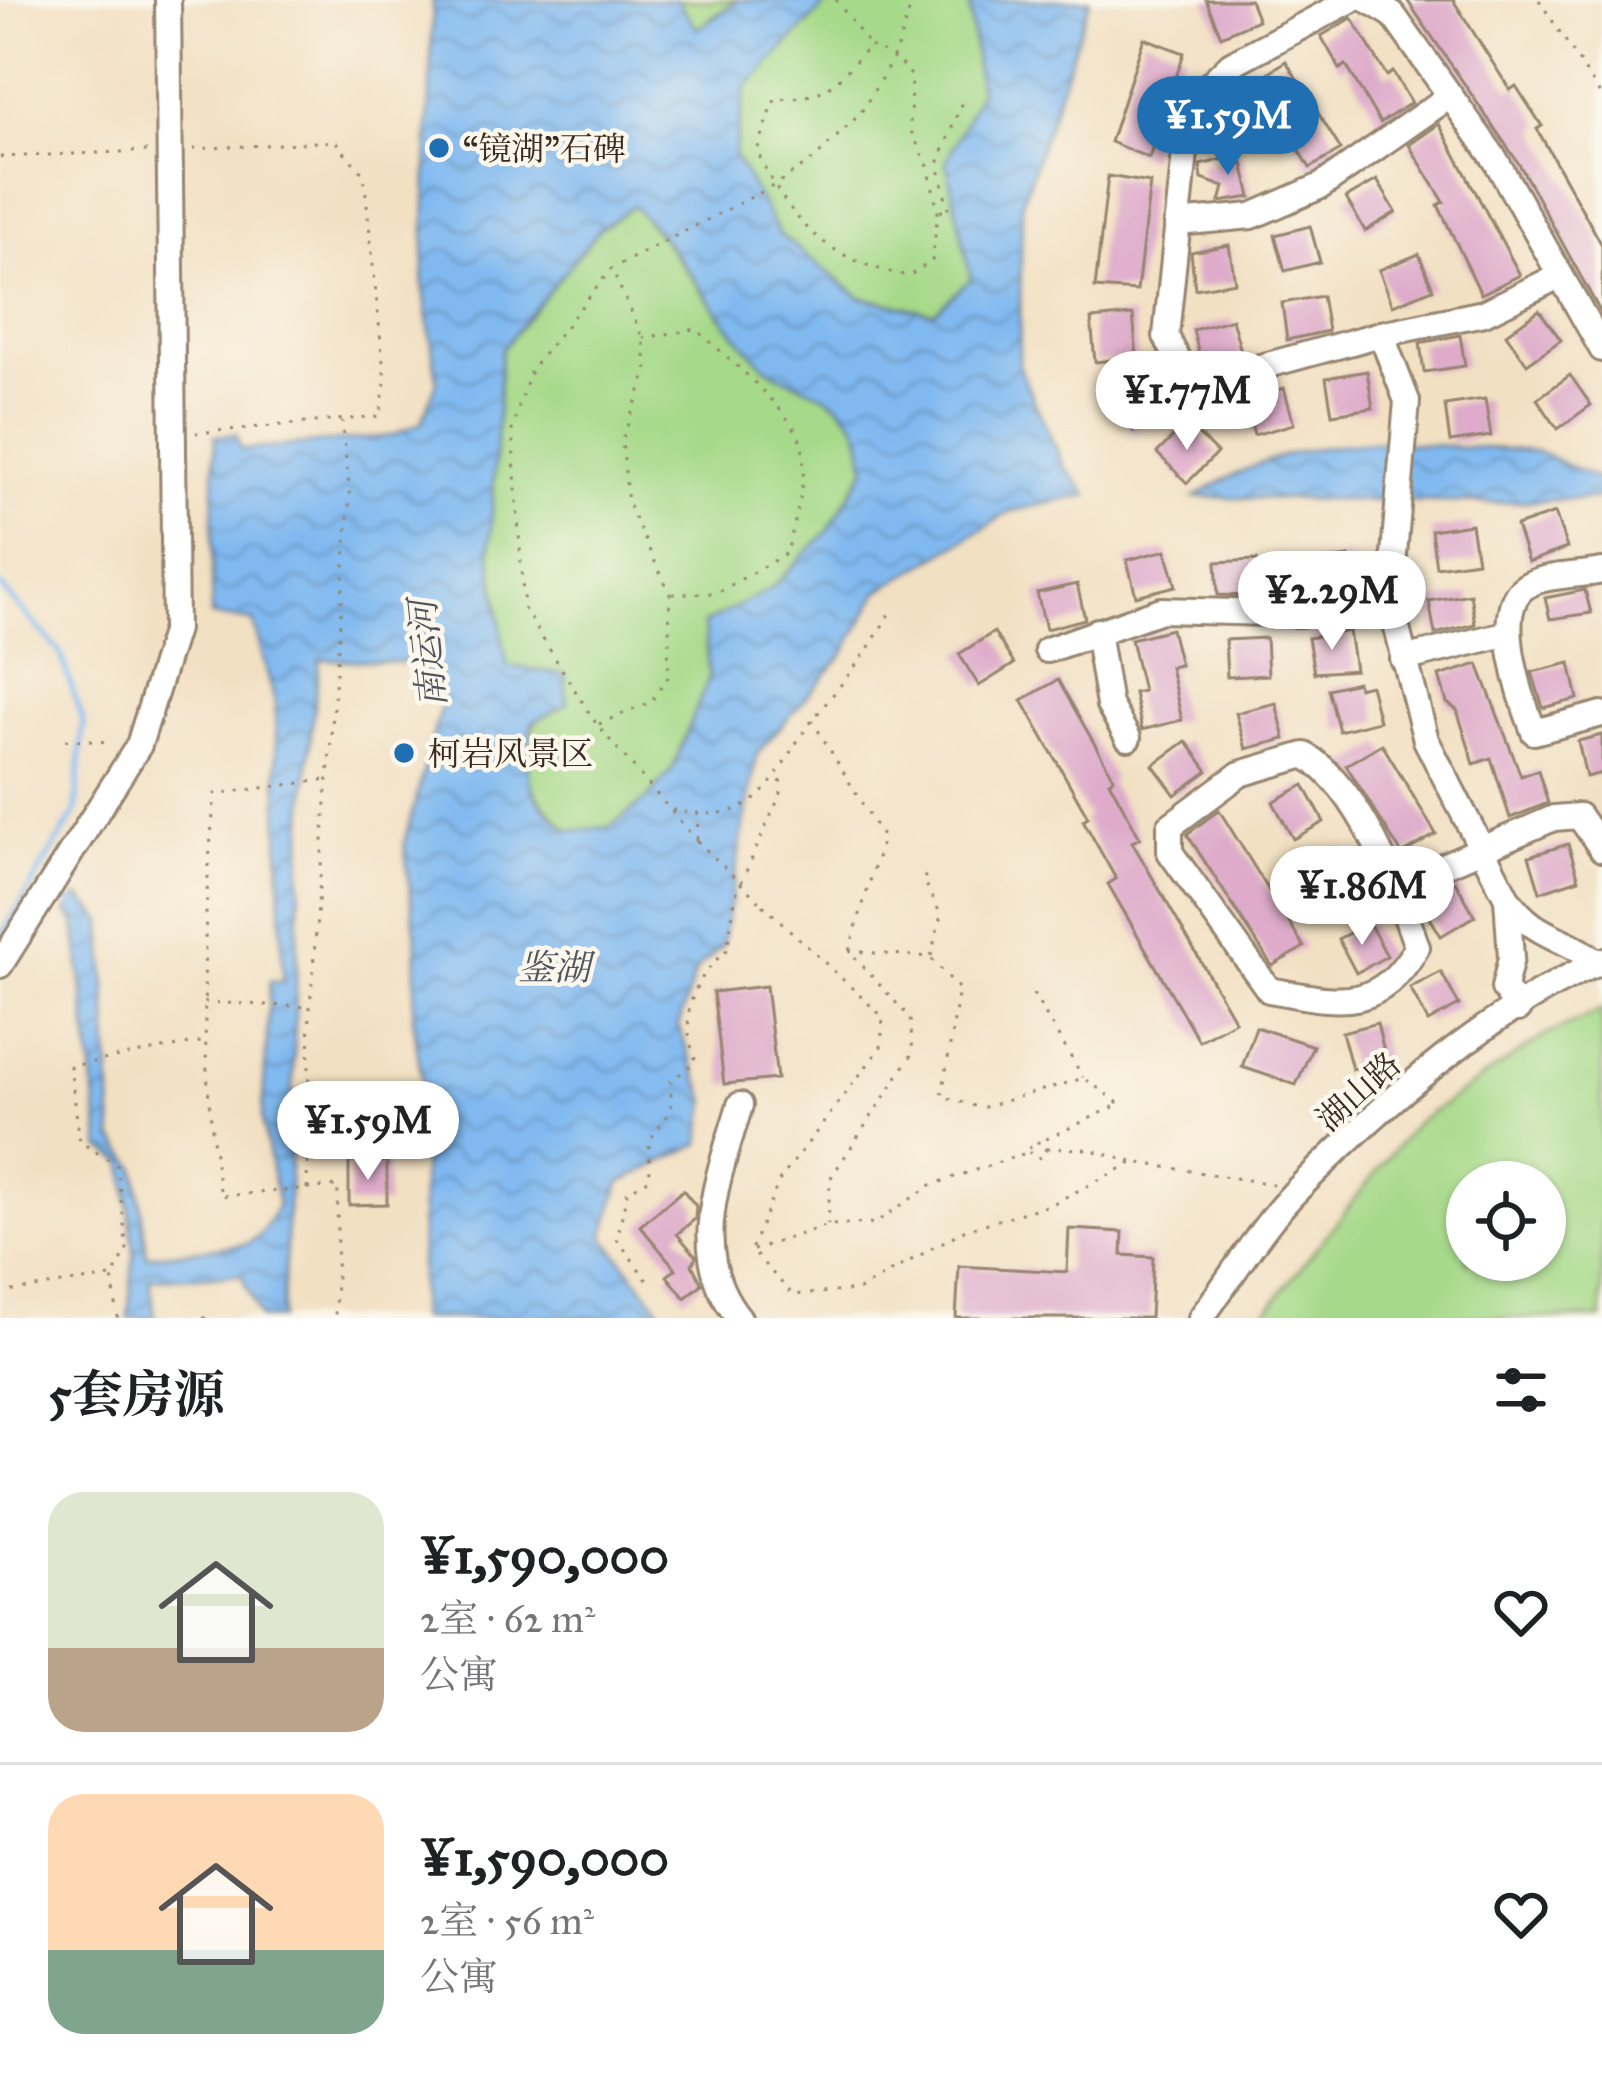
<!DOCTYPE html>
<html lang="zh">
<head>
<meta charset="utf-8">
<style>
  :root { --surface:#fff; --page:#f2f2f2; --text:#202124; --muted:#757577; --line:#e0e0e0; --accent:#1f6fb2 }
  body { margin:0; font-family:"IM FELL Great Primer","Noto Serif SC",serif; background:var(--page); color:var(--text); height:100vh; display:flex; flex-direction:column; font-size:45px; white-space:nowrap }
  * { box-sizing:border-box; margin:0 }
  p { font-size:39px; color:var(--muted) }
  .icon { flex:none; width:66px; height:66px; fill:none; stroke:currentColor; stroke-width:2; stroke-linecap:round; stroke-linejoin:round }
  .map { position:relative; height:1318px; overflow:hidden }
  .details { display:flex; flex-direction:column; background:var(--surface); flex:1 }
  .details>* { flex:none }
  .tools { position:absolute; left:1446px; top:1161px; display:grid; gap:24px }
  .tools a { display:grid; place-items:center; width:120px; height:120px; border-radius:50%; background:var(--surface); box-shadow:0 3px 9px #0004; font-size:60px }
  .price { position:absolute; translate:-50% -102px; padding:0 27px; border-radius:42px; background:#fff; color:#222; font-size:39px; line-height:78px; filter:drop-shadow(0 3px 6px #0008) }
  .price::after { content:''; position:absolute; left:50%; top:72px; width:36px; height:27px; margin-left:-18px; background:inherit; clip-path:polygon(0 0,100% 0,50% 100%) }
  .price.on { background:var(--accent); color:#fff }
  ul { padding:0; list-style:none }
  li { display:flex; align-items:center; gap:36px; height:300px; padding:0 48px }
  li+li { border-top:3px solid var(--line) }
  li span { display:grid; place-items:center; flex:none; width:336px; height:240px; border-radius:36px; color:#555 }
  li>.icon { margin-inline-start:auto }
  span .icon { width:144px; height:144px; fill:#fffc; stroke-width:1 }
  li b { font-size:51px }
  h2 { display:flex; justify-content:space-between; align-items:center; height:144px; padding:0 48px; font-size:51px }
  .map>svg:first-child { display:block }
  .grass { fill:#a6d989; stroke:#708254; stroke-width:3; fill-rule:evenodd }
  .water { fill:url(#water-waves); stroke:#5e7287; stroke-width:3; fill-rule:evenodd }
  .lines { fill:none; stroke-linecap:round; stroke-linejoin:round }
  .stream { stroke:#80b9f0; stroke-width:6 }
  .building { fill:#deacca }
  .minor-casing { stroke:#968570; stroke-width:30 }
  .path { stroke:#968570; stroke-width:3; stroke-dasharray:3 9; stroke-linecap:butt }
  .minor { stroke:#fff; stroke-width:24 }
  .path-bridge { stroke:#968570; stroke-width:3; stroke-dasharray:3 9; stroke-linecap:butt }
  .poi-dot { fill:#1f6fb2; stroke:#fbf7ec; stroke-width:4.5 }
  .labels { text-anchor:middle; stroke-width:9; stroke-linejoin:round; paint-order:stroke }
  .poi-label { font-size:33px; fill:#3b2a1e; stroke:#fbf7ec; text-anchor:start }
  .street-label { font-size:33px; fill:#3b2a1e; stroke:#fbf7ec }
  .water-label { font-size:36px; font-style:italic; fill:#50555d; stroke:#fbf7ec }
</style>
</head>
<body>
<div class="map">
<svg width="1602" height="1318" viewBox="0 0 1602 1318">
  <defs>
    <pattern id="water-waves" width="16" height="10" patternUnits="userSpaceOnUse" patternTransform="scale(3)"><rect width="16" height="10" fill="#80b9f0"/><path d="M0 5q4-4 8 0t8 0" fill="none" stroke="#6a97c2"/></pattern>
  </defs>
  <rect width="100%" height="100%" fill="#fbf7ec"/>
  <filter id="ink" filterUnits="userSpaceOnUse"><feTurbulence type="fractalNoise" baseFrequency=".00833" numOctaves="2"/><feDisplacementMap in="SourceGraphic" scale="24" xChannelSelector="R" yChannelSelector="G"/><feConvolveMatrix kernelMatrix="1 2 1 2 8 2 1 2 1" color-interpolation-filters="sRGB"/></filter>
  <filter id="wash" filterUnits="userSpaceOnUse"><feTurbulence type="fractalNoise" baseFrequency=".004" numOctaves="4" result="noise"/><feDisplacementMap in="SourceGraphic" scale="48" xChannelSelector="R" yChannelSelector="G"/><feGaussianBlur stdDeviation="2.7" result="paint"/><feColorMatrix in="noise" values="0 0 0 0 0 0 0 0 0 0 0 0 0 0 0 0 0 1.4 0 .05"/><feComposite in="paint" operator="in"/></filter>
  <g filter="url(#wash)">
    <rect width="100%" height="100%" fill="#f2e0c3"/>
    <g class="grass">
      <polygon points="677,0 738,0 696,29"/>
      <polygon points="830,0 969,0 979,93 946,162 972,280 933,313 860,297 780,235 733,155 746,88"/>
      <path d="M633,206c48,49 81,110 130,158 24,23 64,19 92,59 8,11 8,32 11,45l-38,63 -56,58 -68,35 5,53 -37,93 -26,30 -36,27 -40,4c-66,-57 -49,-91 -6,-157l-57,-8 -17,-116 11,-200 98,-121z"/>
      <path d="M1602,1010v308h-341l153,-194 132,-89zM1467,1182h78v78h-78z"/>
    </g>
    <g class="water">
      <path d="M433,0h244l20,29 41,-29h92l-84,88 -12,67 46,80 80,62 73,16 38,-34 -25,-117 33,-69 -10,-93h121l-68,202 -3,166 45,98 24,29 -76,16 -133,80 -35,63 -87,100 -35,192 -26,24 -18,56 29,75 -6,42 -81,40 -16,54 55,70 2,11h-242l5,-220 -11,-81 4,-70 -13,-104 38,-141 -22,-39 -100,-4c-30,217 -21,440 -39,659h-21l-19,-43 -91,4 5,39h-27l6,-66 -10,-89 -23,-15 -26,-226 -9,-10 13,-16 24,25 10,217 23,29 11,89 100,-12 15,-11 16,-28 -16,-84 8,-140 13,1 -8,-280 -22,-81 -42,-5 4,-180 21,-2 5,16 150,-14 31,-14 15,-41 -14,-97zM633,206c50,47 81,110 130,158 23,23 64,19 92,59 8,11 8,32 11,45l-38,63 -56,57 -68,36 5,53 -37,93 -26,30 -36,27 -40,4c-47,-39 -44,-50 -38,-108l35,-19 -2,-30 -58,-8 -17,-116 11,-200 98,-121z"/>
      <path d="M1378,442l157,9 67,30v17l-110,5 -297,-6c65,-40 107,-51 183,-55z"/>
    </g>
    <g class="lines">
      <g class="stream">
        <polyline points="0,586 60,652 83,722 76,811 0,938"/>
        <polyline points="54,887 75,907"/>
      </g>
    </g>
    <g id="blocks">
      <g class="building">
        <polygon points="1206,0 1250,0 1258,20 1221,36"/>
        <polygon points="1407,0 1453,0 1510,90 1516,86 1542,126 1537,129 1602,245 1602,315 1519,164"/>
        <polygon points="1352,18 1387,76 1393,72 1411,103 1380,123 1346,65 1340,69 1321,36"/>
        <polygon points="1144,38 1184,53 1149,158 1110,142"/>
        <polygon points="1286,61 1341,150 1310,168 1280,117 1274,121 1251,85"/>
        <polygon points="1439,124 1520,275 1481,294 1438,205 1444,202 1409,145"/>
        <polygon points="1241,155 1251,197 1220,202 1224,187 1202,179 1200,165"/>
        <polygon points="1108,176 1150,183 1137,291 1095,288"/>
        <polygon points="1377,180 1396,212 1365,231 1346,198"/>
        <polygon points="1310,226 1320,262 1285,271 1275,235"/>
        <polygon points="1229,245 1235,282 1195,289 1191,252"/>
        <polygon points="1419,254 1433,289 1393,305 1379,270"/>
        <polygon points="1322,296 1328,331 1287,340 1282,303"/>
        <polygon points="1539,310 1561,340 1527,364 1506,334"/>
        <polygon points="1133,315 1137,357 1095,362 1091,319"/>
        <polygon points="1232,319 1242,355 1202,366 1193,330"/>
        <polygon points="1460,335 1465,366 1424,372 1420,343"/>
        <polygon points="1139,371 1166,405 1133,431 1106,398"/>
        <polygon points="1367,371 1373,408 1332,414 1326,378"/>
        <polygon points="1570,375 1591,405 1558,429 1537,399"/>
        <polygon points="1284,388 1294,424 1254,435 1244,399"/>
        <polygon points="1485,399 1491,436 1450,442 1445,405"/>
        <polygon points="1187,423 1217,453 1187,483 1157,453"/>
        <polygon points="1555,513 1567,548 1528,562 1516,526"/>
        <polygon points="1471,524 1477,561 1436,567 1431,530"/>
        <polygon points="1166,550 1176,586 1136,596 1127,560"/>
        <polygon points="1349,557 1355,590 1314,595 1309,563"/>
        <polygon points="1257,560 1259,596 1218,595 1216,562"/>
        <polygon points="1077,584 1085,619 1046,629 1037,593"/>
        <polygon points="1585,590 1591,613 1550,619 1545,598"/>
        <polygon points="1470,594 1475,624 1435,634 1429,601"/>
        <polygon points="1171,629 1180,665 1170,667 1182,720 1142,730 1134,693 1143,691 1131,639"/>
        <polygon points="1349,631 1355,670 1314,673 1308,638"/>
        <polygon points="994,632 1014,664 979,686 959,654"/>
        <polygon points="1266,638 1268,675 1227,677 1225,640"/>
        <polygon points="1570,663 1578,699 1543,708 1532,672"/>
        <polygon points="1478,664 1521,776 1538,770 1548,803 1510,818 1491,758 1474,764 1457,710 1447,703 1439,676"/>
        <polygon points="1058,680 1114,778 1109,781 1140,838 1132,842 1235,1021 1199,1041 1108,884 1116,879 1083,820 1088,817 1022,700"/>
        <polygon points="1357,682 1358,688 1370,685 1379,721 1339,731 1328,689"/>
        <polygon points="1276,703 1285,739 1246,749 1236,713"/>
        <polygon points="1602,735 1602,773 1586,777 1578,741"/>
        <polygon points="1186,741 1208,771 1175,795 1153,765"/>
        <polygon points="1382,744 1436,834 1402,854 1346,765"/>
        <polygon points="1304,785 1324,822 1293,839 1273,802"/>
        <polygon points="1219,810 1304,947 1272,966 1187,834"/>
        <polygon points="1568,844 1579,879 1540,892 1529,856"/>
        <polygon points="1342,851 1362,888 1331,905 1311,868"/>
        <polygon points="1455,881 1475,916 1441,936 1420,901"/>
        <polygon points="1369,923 1387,956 1356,973 1338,939"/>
        <polygon points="1441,972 1459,1005 1428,1022 1410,988"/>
        <polygon points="766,986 777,1079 724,1084 713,992"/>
        <polygon points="1377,1023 1386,1060 1352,1069 1342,1032"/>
        <polygon points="1256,1027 1313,1046 1296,1085 1242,1067"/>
        <polygon points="387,1161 387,1204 349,1205 349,1162"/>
        <polygon points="683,1190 696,1206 695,1219 677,1234 696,1256 692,1265 702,1284 685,1298 667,1276 676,1269 640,1226"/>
        <polygon points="1069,1229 1123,1232 1122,1255 1153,1257 1150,1318 956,1318 959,1266 1067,1272"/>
      </g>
    </g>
  </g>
  <g filter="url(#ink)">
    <use href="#blocks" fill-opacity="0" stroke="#968570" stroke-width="3"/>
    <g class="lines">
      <defs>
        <g id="minor">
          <polyline points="1351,0 1231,64 1205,89 1186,143 1166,336 1191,386 1381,334 1484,313 1557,277"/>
          <polyline points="1368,0 1393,15 1495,159 1602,349"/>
          <polyline points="1177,223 1252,216 1321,186 1450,96"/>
          <polyline points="1381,334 1407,401 1390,602 1426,740 1507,898"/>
          <path d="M1602,571c-22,5 -57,3 -76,15 -36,22 -4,115 8,146l68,-18"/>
          <polyline points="1097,631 1109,705 1128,738"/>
          <polyline points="1047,650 1161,610 1300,614 1390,602"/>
          <polyline points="1403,659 1509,633"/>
          <path d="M1305,755c56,34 91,131 112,192 -40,68 -80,55 -148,43l-99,-138v-26l70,-52z"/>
          <polyline points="1396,886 1554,818 1579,816 1602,849"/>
          <polyline points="0,965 139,745 175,629 168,0"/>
          <path d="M1518,1009l-14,-21 7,-30 -4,-60c29,42 56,36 91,65"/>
          <path d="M739,1318c-53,-65 -20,-142 1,-213"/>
          <path d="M1201,1318c32,-43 62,-95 100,-132 86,-86 189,-176 301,-225"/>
        </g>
      </defs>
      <use href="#minor" class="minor-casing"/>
      <g class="path">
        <polyline points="836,0 870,46"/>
        <polyline points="1539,0 1602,97"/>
        <path d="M870,46l24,11 17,18 -1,54 18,37 10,45 -6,50 -23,15c-80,-14 -119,-53 -152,-125l18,-52c58,-1 59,-17 95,-53z"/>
        <polyline points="193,149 335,141 364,175 385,382 380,416 196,433"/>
        <polyline points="0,157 147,151"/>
        <polyline points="940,211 949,212 938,164 962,102"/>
        <path d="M643,338l53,-9c27,25 92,78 104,111 11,32 -6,82 -13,113l-70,40 -45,1"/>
        <polyline points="812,720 883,838 849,951 910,1018 913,1053 830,1179 828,1225"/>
        <polyline points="599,724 651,702 668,677 670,594 628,504 622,440 647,372 643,338 613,272"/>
        <polyline points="65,740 111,742"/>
        <path d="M324,780l-109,14c-14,136 -16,268 6,402l117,-10 -3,132"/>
        <path d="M672,810c98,18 96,-35 143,-93 31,-39 52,-62 76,-107"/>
        <polyline points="697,839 698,818"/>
        <polyline points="697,841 597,725 524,609 512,428 531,370 611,269 773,186 814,159 860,114 894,57 913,0"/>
        <polyline points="763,905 883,1017 881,1047 779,1181 751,1250 793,1295 859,1290 964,1230 1052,1204 1134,1162 1273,1184"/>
        <polyline points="849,951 930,957 959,989 942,1096 981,1108 1084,1078 1120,1104 1040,1142"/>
        <polyline points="931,956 941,915 923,878 933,871"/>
        <polyline points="1033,994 1083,1077"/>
        <polyline points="204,1002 308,1007"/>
        <polyline points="1047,1148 1088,1149 1132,1162"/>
        <polyline points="307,1189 310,1007 350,495 342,421"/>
        <polyline points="753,1250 828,1225 875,1223 931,1185 1029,1152 1031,1143 1040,1142 1046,1148 1043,1157 1035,1158 1029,1152"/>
        <path d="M647,1280l-30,-41 10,-47 23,-13 -1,-38 22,-31v-29l25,-20c-17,-45 -5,-80 31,-111l9,-56 45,-101 -1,-19"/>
        <polyline points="0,1293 110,1277"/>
        <polyline points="118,1318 112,1277 127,1251 117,1165 80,1142 70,1066 206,1041"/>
        <polyline points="203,1318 211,1318"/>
      </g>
      <use href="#minor" class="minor"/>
      <polyline class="path-bridge" points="697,841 763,905"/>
    </g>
  </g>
  <g class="poi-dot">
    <circle cx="439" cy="148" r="12"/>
    <circle cx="404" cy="753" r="12"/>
  </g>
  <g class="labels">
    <g class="poi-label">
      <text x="463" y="160">“镜湖”石碑</text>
      <text x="428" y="765">柯岩风景区</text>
    </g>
    <g class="street-label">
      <text transform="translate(1358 1091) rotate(-42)" y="12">湖山路</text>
    </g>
    <g class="water-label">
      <text transform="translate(427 654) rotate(-96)" y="13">南运河</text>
      <text x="554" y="980">鉴湖</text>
    </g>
  </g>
</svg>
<div class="tools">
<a><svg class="icon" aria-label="locate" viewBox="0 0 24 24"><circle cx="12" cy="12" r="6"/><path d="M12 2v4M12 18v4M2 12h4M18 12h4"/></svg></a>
</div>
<b class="price on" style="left:1228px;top:178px">¥1.59M</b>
<b class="price" style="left:1187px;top:453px">¥1.77M</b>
<b class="price" style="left:1332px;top:653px">¥2.29M</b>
<b class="price" style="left:1362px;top:948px">¥1.86M</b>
<b class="price" style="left:368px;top:1183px">¥1.59M</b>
</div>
<section class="details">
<h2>5套房源<svg class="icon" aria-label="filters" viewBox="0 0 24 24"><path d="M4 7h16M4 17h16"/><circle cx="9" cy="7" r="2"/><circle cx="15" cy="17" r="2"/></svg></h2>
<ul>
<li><span style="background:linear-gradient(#dfe7d0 65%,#b9a48a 0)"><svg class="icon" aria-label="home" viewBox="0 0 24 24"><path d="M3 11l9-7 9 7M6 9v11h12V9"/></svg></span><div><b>¥1,590,000</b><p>2室 · 62 m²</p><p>公寓</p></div><svg class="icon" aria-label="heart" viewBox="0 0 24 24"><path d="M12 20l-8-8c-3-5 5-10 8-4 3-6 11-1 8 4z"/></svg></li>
<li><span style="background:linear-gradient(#ffd9b3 65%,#7fa58c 0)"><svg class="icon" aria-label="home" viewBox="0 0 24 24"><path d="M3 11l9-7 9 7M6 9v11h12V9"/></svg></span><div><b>¥1,590,000</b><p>2室 · 56 m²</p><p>公寓</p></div><svg class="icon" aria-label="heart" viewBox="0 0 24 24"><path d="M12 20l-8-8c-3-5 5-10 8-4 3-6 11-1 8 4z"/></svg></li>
</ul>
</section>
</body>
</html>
